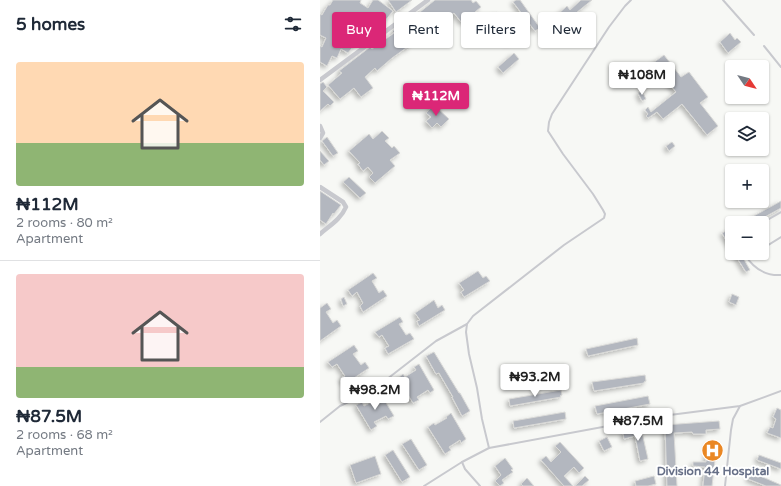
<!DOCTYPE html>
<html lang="en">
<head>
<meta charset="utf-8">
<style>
  :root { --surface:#fff; --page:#f2f2f3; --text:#1f2937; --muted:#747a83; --line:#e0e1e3; --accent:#db2777 }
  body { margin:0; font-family:"Varela Round",sans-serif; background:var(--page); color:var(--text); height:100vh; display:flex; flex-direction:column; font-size:15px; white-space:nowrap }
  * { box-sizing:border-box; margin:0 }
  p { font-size:13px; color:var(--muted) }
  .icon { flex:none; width:22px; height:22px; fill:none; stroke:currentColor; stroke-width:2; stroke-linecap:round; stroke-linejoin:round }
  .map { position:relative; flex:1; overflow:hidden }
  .drawer { display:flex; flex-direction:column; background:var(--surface); width:320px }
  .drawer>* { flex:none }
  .banner { position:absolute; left:12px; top:12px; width:380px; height:36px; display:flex; gap:8px }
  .needle { width:26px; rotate:125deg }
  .buttons { position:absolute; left:405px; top:60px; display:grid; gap:8px }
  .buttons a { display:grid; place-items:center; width:44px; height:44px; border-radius:4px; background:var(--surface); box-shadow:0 1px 3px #0004; font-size:20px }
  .price { position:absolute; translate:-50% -34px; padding:0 9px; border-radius:4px; background:#fff; color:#222; font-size:13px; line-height:26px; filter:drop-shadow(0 1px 2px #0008) }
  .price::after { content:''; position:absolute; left:50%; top:24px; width:12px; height:9px; margin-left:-6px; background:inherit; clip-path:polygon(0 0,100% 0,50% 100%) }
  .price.on { background:var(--accent); color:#fff }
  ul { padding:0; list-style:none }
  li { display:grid; align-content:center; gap:8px; height:212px; padding:0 16px }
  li+li { border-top:1px solid var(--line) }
  li span { display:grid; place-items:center; height:124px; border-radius:4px; color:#555 }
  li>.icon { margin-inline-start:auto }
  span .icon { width:72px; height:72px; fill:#fffc; stroke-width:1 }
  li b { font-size:17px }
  h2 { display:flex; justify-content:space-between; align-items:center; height:48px; padding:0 16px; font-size:17px }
  .tag { padding:0 14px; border-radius:4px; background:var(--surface); box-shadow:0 1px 3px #0004; font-size:14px; line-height:36px }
  .tag.on { background:var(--accent); color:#fff }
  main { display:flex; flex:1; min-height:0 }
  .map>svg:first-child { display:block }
  .building { fill:#b3b7bf; stroke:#d9d9d7; filter:url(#shadow) }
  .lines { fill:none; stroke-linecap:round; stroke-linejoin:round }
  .lane { stroke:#c8c9ce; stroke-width:2 }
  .street { stroke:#c8c9ce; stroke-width:4.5 }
  .labels { text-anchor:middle; stroke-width:4; stroke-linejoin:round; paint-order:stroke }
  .poi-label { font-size:12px; font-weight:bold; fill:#666f87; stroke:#fff }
</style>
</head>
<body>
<main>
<section class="drawer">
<h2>5 homes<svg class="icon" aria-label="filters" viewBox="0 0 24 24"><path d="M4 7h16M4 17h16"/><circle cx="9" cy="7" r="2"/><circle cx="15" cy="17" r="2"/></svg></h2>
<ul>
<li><span style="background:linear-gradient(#ffd9b3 65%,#8fb573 0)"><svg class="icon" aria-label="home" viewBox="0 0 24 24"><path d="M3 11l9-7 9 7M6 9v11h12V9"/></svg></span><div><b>₦112M</b><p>2 rooms · 80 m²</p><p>Apartment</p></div></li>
<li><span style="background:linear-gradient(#f6c9c9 75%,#8fb573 0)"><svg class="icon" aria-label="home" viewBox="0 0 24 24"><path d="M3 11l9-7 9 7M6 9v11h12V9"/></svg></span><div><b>₦87.5M</b><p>2 rooms · 68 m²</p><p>Apartment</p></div></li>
</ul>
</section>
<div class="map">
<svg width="461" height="486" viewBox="0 0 461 486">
  <defs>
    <filter id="shadow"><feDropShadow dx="-2.5" dy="2.5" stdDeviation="2" flood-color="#0004"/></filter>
  </defs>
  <rect width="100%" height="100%" fill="#f7f8f5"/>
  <g class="building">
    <polygon points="13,0 41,0 40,3 48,8 53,0 58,0 73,11 64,22 59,19 53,29 51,28 45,37 42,35 36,44 35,44 28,53 21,49 17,58 12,56 7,66 0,62 0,46 2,47 6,38 0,35 0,14 2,15 8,5 10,5"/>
    <polygon points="68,0 92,0 76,12"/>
    <polygon points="115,0 151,0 153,3 156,1 161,7 142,23 134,13 123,21 114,29 113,28 98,40 97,38 88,45 90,47 87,49 86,48 72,58 57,71 55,68 45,77 53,88 41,97 34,88 20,99 8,85 22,73 19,71 50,47 52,49 74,33 72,31 74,30 99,11 100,12"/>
    <polygon points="196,0 200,0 220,28 215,31 193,2"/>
    <polygon points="261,0 272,0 256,13 256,12 235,31 225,38 222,33 231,26 228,23 247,6 250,10"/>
    <polygon points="177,12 186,24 185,24 195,38 188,43 179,31 180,30 170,17"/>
    <polygon points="410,33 415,40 417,38 421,42 408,53 400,42"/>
    <polygon points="194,53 199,59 183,73 178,67"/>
    <polygon points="344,55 361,77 369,72 388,97 380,103 398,126 387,135 362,104 343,119 337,112 328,118 326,116 328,114 325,110 328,107 331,112 356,92 333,63"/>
    <polygon points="3,82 7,87 3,91 14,102 10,106 8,104 0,111 0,84"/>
    <polygon points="322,91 326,99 322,101 318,93"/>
    <polygon points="114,105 129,119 121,127 117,123 112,128 106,121 111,117 106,113"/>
    <polygon points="62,131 69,138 65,141 72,148 74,146 80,153 70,160 75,166 55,183 49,177 53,173 48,167 43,171 38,164 40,163 29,151 49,134 53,139"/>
    <polygon points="7,137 18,153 13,156 2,141"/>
    <polygon points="352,142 355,146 349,151 346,146"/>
    <polygon points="0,151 9,161 4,165 0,160"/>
    <polygon points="29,177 46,193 40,198 23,182"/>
    <polygon points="0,191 21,205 14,214 13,213 6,224 0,220"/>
    <polygon points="461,201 461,208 434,223 421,223"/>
    <polygon points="412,228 412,250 402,233"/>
    <polygon points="414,253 421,253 422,256 430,270 426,272"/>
    <polygon points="158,271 163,278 166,276 170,281 144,297 141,292 144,290 139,283"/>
    <polygon points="53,273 57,278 52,281 59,293 63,290 67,296 43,312 40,306 43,303 37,292 32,296 28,290"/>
    <polygon points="412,294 419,297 416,305 409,302"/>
    <polygon points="24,297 27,304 23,306 21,299"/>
    <polygon points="114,300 118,308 122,305 125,310 99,326 97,321 100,320 95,313"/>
    <polygon points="7,303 11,309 6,312 13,323 17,320 21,326 0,341 0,308"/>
    <polygon points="80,317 83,322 79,324 86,335 90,333 94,339 68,354 65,348 69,346 62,335 59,337 55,332"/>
    <polygon points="317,338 318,345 268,356 266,349"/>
    <polygon points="34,345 38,351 33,354 41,365 45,362 49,368 25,384 21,378 25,376 17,364 12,367 8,362"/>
    <polygon points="114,352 139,393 140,393 150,411 142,416 132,397 133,397 119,373 116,374 106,356"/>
    <polygon points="99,364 114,390 110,393 108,390 97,397 99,400 93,403 78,378 83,374 85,377 96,370 94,367"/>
    <polygon points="325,375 326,381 324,382 324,383 274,391 272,382"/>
    <polygon points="241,390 242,395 240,396 241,397 190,406 189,399"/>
    <polygon points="59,391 74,416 68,419 66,416 54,422 57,426 51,430 36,405 42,402 44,406 56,400 53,394"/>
    <polygon points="328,396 330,404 277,414 275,406"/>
    <polygon points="457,408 461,410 461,438 447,433 450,427 453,428 456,419 453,417"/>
    <polygon points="245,412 246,419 194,428 193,421"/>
    <polygon points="131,413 146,439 141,443 140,440 129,447 131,450 125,454 108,427 114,423 115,425 127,418 126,417"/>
    <polygon points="399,421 400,429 386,430 386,434 373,434 372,432 354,433 357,486 347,486 345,425"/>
    <polygon points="321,428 328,459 320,461 315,436 304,439 303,432"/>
    <polygon points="287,437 292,447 284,451 279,441"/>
    <polygon points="91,439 107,465 99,470 82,444"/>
    <polygon points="240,442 264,468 259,473 254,467 244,476 253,486 244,486 221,460 226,456 231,462 241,452 235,446"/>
    <polygon points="388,442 397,443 392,486 383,486 385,467 373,466 373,462 386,462"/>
    <polygon points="73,450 90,477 82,482 65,455"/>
    <polygon points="439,455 461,463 461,469 437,460"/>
    <polygon points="55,456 61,474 36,483 30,465"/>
    <polygon points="185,458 193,469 191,470 193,472 182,480 184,483 180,486 175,481 181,475 175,466"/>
    <polygon points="431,472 461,485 461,486 446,486 428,479"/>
    <polygon points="265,476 269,480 262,486 255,486"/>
    <polygon points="334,476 336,484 328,486 316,486 315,481"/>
    <polygon points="207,478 214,486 203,486 201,484"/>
  </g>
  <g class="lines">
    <g class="lane">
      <polyline points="403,0 434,35"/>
      <polyline points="444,46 461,67"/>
      <polyline points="442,223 461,212"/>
      <polyline points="442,249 461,237"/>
      <path d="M424,253c8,14 20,23 37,22"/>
      <polyline points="427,258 436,253"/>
      <polyline points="0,422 20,406 39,397 62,383 116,341 147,324"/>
      <polyline points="169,448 162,419 157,388 149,354 146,332 147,324 153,316 244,245 284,218 285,214 283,210 273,194 243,154 228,131 229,122 232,114 289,27 305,6 311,0"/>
      <polyline points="142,462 145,469 160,486"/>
      <polyline points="104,486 142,462 169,448 342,416 420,406 461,391"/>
      <polyline points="405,486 411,430 413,419 420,406"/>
    </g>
    <g class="street">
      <polyline points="0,80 108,0"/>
      <polyline points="0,126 3,133 0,138"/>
      <path d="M0,187l23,15 3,5c-5,12 -17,19 -26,27"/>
    </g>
  </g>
  <defs>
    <symbol id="hospital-disc" viewBox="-11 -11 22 22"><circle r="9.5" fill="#ea8723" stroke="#fff"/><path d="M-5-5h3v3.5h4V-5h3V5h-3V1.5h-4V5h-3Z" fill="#fff"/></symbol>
  </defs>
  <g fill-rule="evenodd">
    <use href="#hospital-disc" x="380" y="438" width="25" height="25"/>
  </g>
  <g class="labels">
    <g class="poi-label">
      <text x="393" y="475">Division 44 Hospital</text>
    </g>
  </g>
</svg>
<div class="buttons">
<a><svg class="needle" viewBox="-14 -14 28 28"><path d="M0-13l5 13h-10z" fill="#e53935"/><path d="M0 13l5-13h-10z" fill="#747a83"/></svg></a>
<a><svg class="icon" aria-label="layers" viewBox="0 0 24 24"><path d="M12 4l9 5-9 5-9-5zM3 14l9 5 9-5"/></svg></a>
<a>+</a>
<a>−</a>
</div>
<b class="price" style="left:322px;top:96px">₦108M</b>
<b class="price on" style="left:116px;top:117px">₦112M</b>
<b class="price" style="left:215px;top:398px">₦93.2M</b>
<b class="price" style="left:55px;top:411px">₦98.2M</b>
<b class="price" style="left:318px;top:442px">₦87.5M</b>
<div class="banner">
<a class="tag on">Buy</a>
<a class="tag">Rent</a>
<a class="tag">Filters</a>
<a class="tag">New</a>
</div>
</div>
</main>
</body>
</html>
